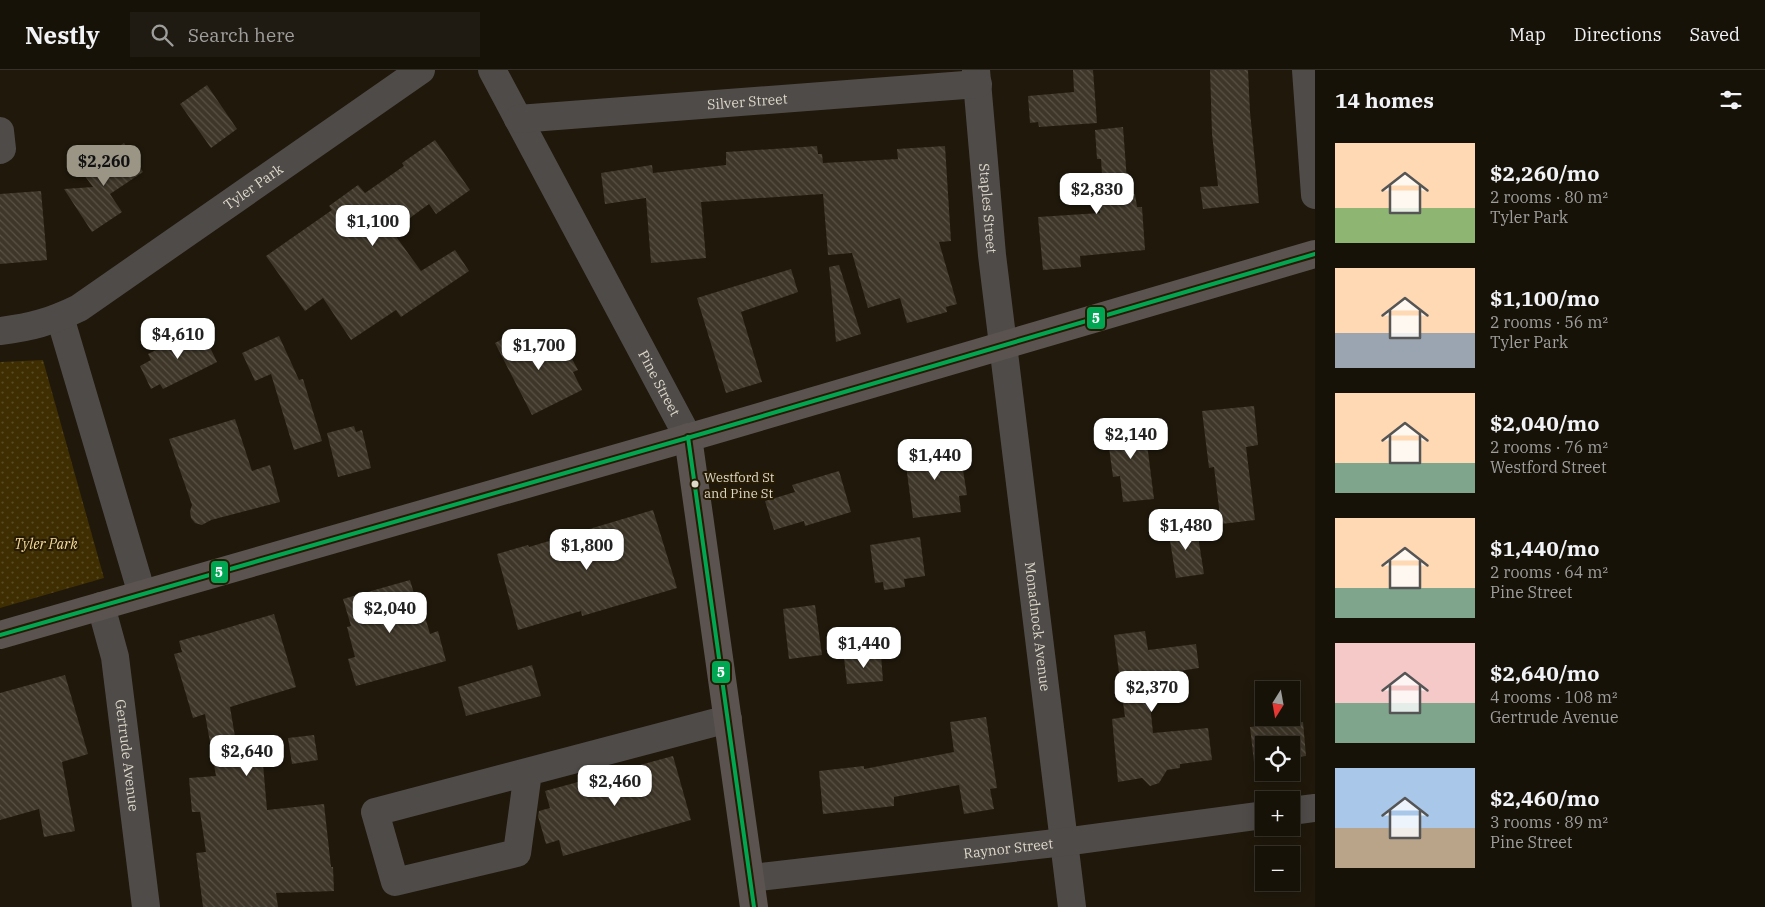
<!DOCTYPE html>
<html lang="en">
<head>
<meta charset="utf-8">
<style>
  :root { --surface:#171208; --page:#201b12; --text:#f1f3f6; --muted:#9e9e9c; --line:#363229; --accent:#9b9586 }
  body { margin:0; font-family:"IBM Plex Serif",serif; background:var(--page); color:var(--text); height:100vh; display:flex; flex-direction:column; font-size:19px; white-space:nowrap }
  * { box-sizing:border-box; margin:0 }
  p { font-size:16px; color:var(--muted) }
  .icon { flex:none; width:28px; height:28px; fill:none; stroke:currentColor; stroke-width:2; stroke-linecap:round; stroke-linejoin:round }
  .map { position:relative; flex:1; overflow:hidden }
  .drawer { display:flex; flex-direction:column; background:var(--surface); width:450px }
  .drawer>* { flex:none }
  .needle { width:32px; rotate:191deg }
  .tools { position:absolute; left:1255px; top:611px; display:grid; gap:10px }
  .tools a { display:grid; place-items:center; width:45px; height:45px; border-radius:0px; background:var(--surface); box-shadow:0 2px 12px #0003,0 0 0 1px var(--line); font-size:25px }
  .price { position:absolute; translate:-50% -42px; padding:0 11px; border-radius:10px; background:#fff; color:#222; font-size:16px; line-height:32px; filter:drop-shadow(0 1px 2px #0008) }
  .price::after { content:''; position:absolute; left:50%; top:30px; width:15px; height:11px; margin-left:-8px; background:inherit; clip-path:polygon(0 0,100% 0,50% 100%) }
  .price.on { background:var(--accent); color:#111 }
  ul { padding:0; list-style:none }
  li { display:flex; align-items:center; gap:15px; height:125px; padding:0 20px }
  li span { display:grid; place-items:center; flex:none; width:140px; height:100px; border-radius:0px; color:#555 }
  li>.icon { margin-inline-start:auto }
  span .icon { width:60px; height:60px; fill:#fffc; stroke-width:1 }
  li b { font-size:21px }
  h2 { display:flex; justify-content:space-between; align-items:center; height:60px; padding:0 20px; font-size:21px }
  header { display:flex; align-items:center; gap:30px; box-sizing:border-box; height:70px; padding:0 25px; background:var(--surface); border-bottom:1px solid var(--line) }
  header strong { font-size:24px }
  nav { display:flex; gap:28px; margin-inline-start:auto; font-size:18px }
  .search { width:350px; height:45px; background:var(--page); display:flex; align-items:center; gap:12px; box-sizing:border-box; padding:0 18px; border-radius:0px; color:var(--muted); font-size:19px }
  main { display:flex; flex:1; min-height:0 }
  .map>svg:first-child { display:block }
  .park { fill:url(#park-dots) }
  .building { fill:url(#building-back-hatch) }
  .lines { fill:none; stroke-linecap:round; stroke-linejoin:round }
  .minor { stroke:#4f4b49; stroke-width:28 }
  .major { stroke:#5a534f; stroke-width:28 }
  .bus-1-casing { stroke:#271c03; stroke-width:8 }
  .bus-1 { stroke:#00a651; stroke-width:4 }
  .bus-dot { fill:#ded8c9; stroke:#271c03; stroke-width:2 }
  .labels { text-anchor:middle; stroke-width:4; stroke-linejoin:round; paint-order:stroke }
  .bus-label { font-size:13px; fill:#ded8c9; stroke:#271c03; text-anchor:start }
  .street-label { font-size:14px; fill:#ded8c9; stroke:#271c03 }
  .park-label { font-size:14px; font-style:italic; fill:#f7db9a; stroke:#271c03 }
  .line-badge { stroke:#271c03; stroke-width:2 }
  .badge-label { font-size:14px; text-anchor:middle; font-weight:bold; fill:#fff }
</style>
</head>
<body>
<header>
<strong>Nestly</strong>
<div class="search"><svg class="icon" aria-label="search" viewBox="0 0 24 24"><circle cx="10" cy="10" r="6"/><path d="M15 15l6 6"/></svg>Search here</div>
<nav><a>Map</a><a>Directions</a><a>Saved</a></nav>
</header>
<main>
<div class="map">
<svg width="1315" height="837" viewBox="0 0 1315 837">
  <defs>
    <pattern id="park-dots" width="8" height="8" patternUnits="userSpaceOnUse" patternTransform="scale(1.25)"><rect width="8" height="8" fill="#3e2e01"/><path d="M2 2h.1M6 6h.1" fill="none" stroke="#594c25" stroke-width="1.8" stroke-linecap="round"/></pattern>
    <pattern id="building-back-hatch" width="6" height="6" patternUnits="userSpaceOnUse" patternTransform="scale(1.25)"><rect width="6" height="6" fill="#3e3628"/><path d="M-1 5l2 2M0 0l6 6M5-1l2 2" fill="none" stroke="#595246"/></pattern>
  </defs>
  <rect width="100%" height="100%" fill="#1f180b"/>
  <polygon class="park" points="43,290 104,508 0,538 0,292"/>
  <g class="building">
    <polygon points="1073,0 1093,0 1097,53 1039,57 1038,52 1030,53 1028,26 1074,22"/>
    <polygon points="1210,0 1248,0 1250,42 1259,133 1203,139 1200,117 1218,116 1212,64"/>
    <polygon points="207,15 237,59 211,78 180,34"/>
    <polygon points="1123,57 1128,124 1135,124 1137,137 1142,137 1145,180 1080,186 1081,197 1043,200 1038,147 1100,143 1099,136 1104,135 1101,89 1097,89 1095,60"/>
    <polygon points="435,70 470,120 436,144 429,134 392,161 421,201 455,180 469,201 401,247 396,240 351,270 323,228 305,241 266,186 332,140 329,136 358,115 365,123 404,96 402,93"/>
    <polygon points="124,73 143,102 110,124 122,142 92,162 64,119 93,117 81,101"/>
    <polygon points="817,76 818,84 822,84 823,93 898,89 897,79 945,76 951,171 939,172 957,234 946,237 947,242 907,253 900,228 868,238 852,183 828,185 823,124 701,132 706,188 651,193 646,128 605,134 601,103 652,95 653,103 726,95 726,82"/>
    <polygon points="41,121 47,190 0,194 0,124"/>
    <polygon points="839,195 861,264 836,272 829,197"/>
    <polygon points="791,199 798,222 741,242 762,312 726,323 697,228"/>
    <polygon points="201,259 217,292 163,319 160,314 151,319 140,296 151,290 148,284 164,276 162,272 183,263 185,267"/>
    <polygon points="519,260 528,280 553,267 561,284 567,280 578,300 573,302 582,320 532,345 495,273"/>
    <polygon points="279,266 299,310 303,309 322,371 294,380 271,304 255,311 242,283"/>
    <polygon points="1254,336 1258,375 1246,377 1255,450 1221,454 1214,397 1209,398 1202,341"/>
    <polygon points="235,349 252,401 270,395 280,432 211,450 202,455 195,453 191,448 190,441 192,435 169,369"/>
    <polygon points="1144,350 1154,429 1123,432 1120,406 1113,407 1106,355"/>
    <polygon points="354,356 356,362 362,360 371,398 338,407 327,363"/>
    <polygon points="949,373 950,383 955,382 957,394 962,394 967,425 959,426 961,442 913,448 906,395 913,394 911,377"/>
    <polygon points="839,401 851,442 805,456 804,451 774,460 765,431 795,422 792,415"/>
    <polygon points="653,440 677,518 582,546 581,541 518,560 497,484 528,475 529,477"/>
    <polygon points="1196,454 1204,504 1176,508 1168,458"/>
    <polygon points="920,467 925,506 904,509 905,517 884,520 883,512 875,513 870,475"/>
    <polygon points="410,510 418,537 422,536 430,564 438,561 446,591 356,616 348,589 355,587 347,557 351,556 343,529"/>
    <polygon points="815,535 822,585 789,589 783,539"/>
    <polygon points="274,544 296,617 230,637 240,696 263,694 267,740 324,734 331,797 333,797 334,821 276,823 278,837 203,837 196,783 206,782 200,742 192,742 189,708 216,706 205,644 193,648 174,584 182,582 179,571 200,565 200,566"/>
    <polygon points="1145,561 1148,580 1196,574 1199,598 1147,606 1153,663 1208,658 1212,690 1180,694 1180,698 1167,700 1159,713 1150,716 1142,708 1118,712 1112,649 1125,647 1114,565"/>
    <polygon points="881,585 883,611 847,614 844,588"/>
    <polygon points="532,595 541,626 466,646 458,617"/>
    <polygon points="65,605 88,684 62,692 75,761 44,767 39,739 0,750 0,623"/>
    <polygon points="986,647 997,718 990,719 994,739 964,744 959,715 894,727 894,736 823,744 819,701 864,696 864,699 954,682 950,652"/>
    <polygon points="1303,652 1306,686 1291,688 1291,675 1264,675 1264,690 1254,692 1250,657"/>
    <polygon points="314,665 318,690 292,694 288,668"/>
    <polygon points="673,686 691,750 563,786 559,770 546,774 538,746 539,741 550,738 545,721"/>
  </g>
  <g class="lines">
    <g class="minor">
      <path id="s1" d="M492,0l196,367"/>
      <path id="s2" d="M976,0l16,185 80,652"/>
      <polyline points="1306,0 1315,125"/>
      <path id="s3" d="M518,49l460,-35"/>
      <polyline points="0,61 2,79 0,80"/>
      <polyline points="60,247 142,524"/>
      <path id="s4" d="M0,261c32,-4 50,-9 79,-23l342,-238"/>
      <path id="s5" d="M101,536l14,51 31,250"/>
      <polyline points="528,702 517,783 395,812 375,742 728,649"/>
      <polyline points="1291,741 1315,738"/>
      <path id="s6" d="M751,808l313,-36 200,-27"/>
    </g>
    <g class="major">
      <polyline points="688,367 754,837"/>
      <polyline points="0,565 708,362 1315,184"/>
    </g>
    <defs>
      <g id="bus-1">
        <polyline points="688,367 754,837"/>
        <polyline points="0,565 708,362 1315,184"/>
      </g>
    </defs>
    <use href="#bus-1" class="bus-1-casing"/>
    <use href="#bus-1" class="bus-1"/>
  </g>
  <circle class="bus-dot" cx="695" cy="414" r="4.5"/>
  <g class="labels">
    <g class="bus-label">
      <text x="704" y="412">Westford St<tspan x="704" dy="16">and Pine St</tspan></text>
    </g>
    <g class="street-label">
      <text dy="5" stroke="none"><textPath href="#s3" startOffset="230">Silver Street</textPath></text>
      <text dy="5" stroke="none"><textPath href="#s4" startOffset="295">Tyler Park</textPath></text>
      <text dy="5" stroke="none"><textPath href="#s2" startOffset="139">Staples Street</textPath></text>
      <text dy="5" stroke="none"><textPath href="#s1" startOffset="355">Pine Street</textPath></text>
      <text dy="5" stroke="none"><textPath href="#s2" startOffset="560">Monadnock Avenue</textPath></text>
      <text dy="5" stroke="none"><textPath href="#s5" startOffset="152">Gertrude Avenue</textPath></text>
      <text dy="5" stroke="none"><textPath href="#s6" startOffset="259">Raynor Street</textPath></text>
    </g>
    <g class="park-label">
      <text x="46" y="479">Tyler Park</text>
    </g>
  </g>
  <g class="line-badge">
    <rect x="1086" y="236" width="20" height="24" rx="5" fill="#00a651"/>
    <rect x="210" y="490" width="19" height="24" rx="5" fill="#00a651"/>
    <rect x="711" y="590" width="20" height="24" rx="5" fill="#00a651"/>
  </g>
  <g class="badge-label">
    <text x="1096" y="253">5</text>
    <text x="219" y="507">5</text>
    <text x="721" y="607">5</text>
  </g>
</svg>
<div class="tools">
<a><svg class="needle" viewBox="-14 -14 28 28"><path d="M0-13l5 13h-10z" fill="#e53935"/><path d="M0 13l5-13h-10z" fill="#9e9e9c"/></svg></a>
<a><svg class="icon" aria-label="locate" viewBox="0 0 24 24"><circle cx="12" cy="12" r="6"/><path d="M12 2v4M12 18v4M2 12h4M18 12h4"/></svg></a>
<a>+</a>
<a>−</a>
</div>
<b class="price on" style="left:104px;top:117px">$2,260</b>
<b class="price" style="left:1097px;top:145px">$2,830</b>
<b class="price" style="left:373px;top:177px">$1,100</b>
<b class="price" style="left:178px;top:290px">$4,610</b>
<b class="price" style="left:539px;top:301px">$1,700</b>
<b class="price" style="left:1131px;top:390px">$2,140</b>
<b class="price" style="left:935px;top:411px">$1,440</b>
<b class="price" style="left:1186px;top:481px">$1,480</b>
<b class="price" style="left:587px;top:501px">$1,800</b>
<b class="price" style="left:390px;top:564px">$2,040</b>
<b class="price" style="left:864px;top:599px">$1,440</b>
<b class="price" style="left:1152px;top:643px">$2,370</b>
<b class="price" style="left:247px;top:707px">$2,640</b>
<b class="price" style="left:615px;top:737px">$2,460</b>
</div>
<section class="drawer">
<h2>14 homes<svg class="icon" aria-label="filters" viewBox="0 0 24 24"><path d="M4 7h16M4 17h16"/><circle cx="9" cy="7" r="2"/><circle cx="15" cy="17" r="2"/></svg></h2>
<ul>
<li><span style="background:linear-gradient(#ffd9b3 65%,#8fb573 0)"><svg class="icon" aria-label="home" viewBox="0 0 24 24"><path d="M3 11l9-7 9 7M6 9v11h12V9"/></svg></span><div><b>$2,260/mo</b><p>2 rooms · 80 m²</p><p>Tyler Park</p></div></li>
<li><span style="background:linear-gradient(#ffd9b3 65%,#9aa5b1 0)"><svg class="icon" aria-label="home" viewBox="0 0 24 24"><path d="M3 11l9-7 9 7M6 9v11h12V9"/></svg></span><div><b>$1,100/mo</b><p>2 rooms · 56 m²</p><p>Tyler Park</p></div></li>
<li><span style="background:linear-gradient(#ffd9b3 70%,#7fa58c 0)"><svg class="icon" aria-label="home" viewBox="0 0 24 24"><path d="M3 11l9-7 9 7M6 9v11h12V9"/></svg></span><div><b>$2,040/mo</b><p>2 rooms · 76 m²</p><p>Westford Street</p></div></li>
<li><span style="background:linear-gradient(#ffd9b3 70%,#7fa58c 0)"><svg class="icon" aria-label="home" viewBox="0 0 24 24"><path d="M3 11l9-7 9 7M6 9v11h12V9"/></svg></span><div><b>$1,440/mo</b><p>2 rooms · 64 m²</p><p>Pine Street</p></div></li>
<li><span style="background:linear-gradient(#f6c9c9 60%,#7fa58c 0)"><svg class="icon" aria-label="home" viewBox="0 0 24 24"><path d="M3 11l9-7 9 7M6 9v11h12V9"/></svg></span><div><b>$2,640/mo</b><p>4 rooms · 108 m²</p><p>Gertrude Avenue</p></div></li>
<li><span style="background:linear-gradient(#a9c7e8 60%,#b9a48a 0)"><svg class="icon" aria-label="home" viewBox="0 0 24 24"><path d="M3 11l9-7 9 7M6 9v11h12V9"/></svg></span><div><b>$2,460/mo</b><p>3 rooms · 89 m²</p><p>Pine Street</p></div></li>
</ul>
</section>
</main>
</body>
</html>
